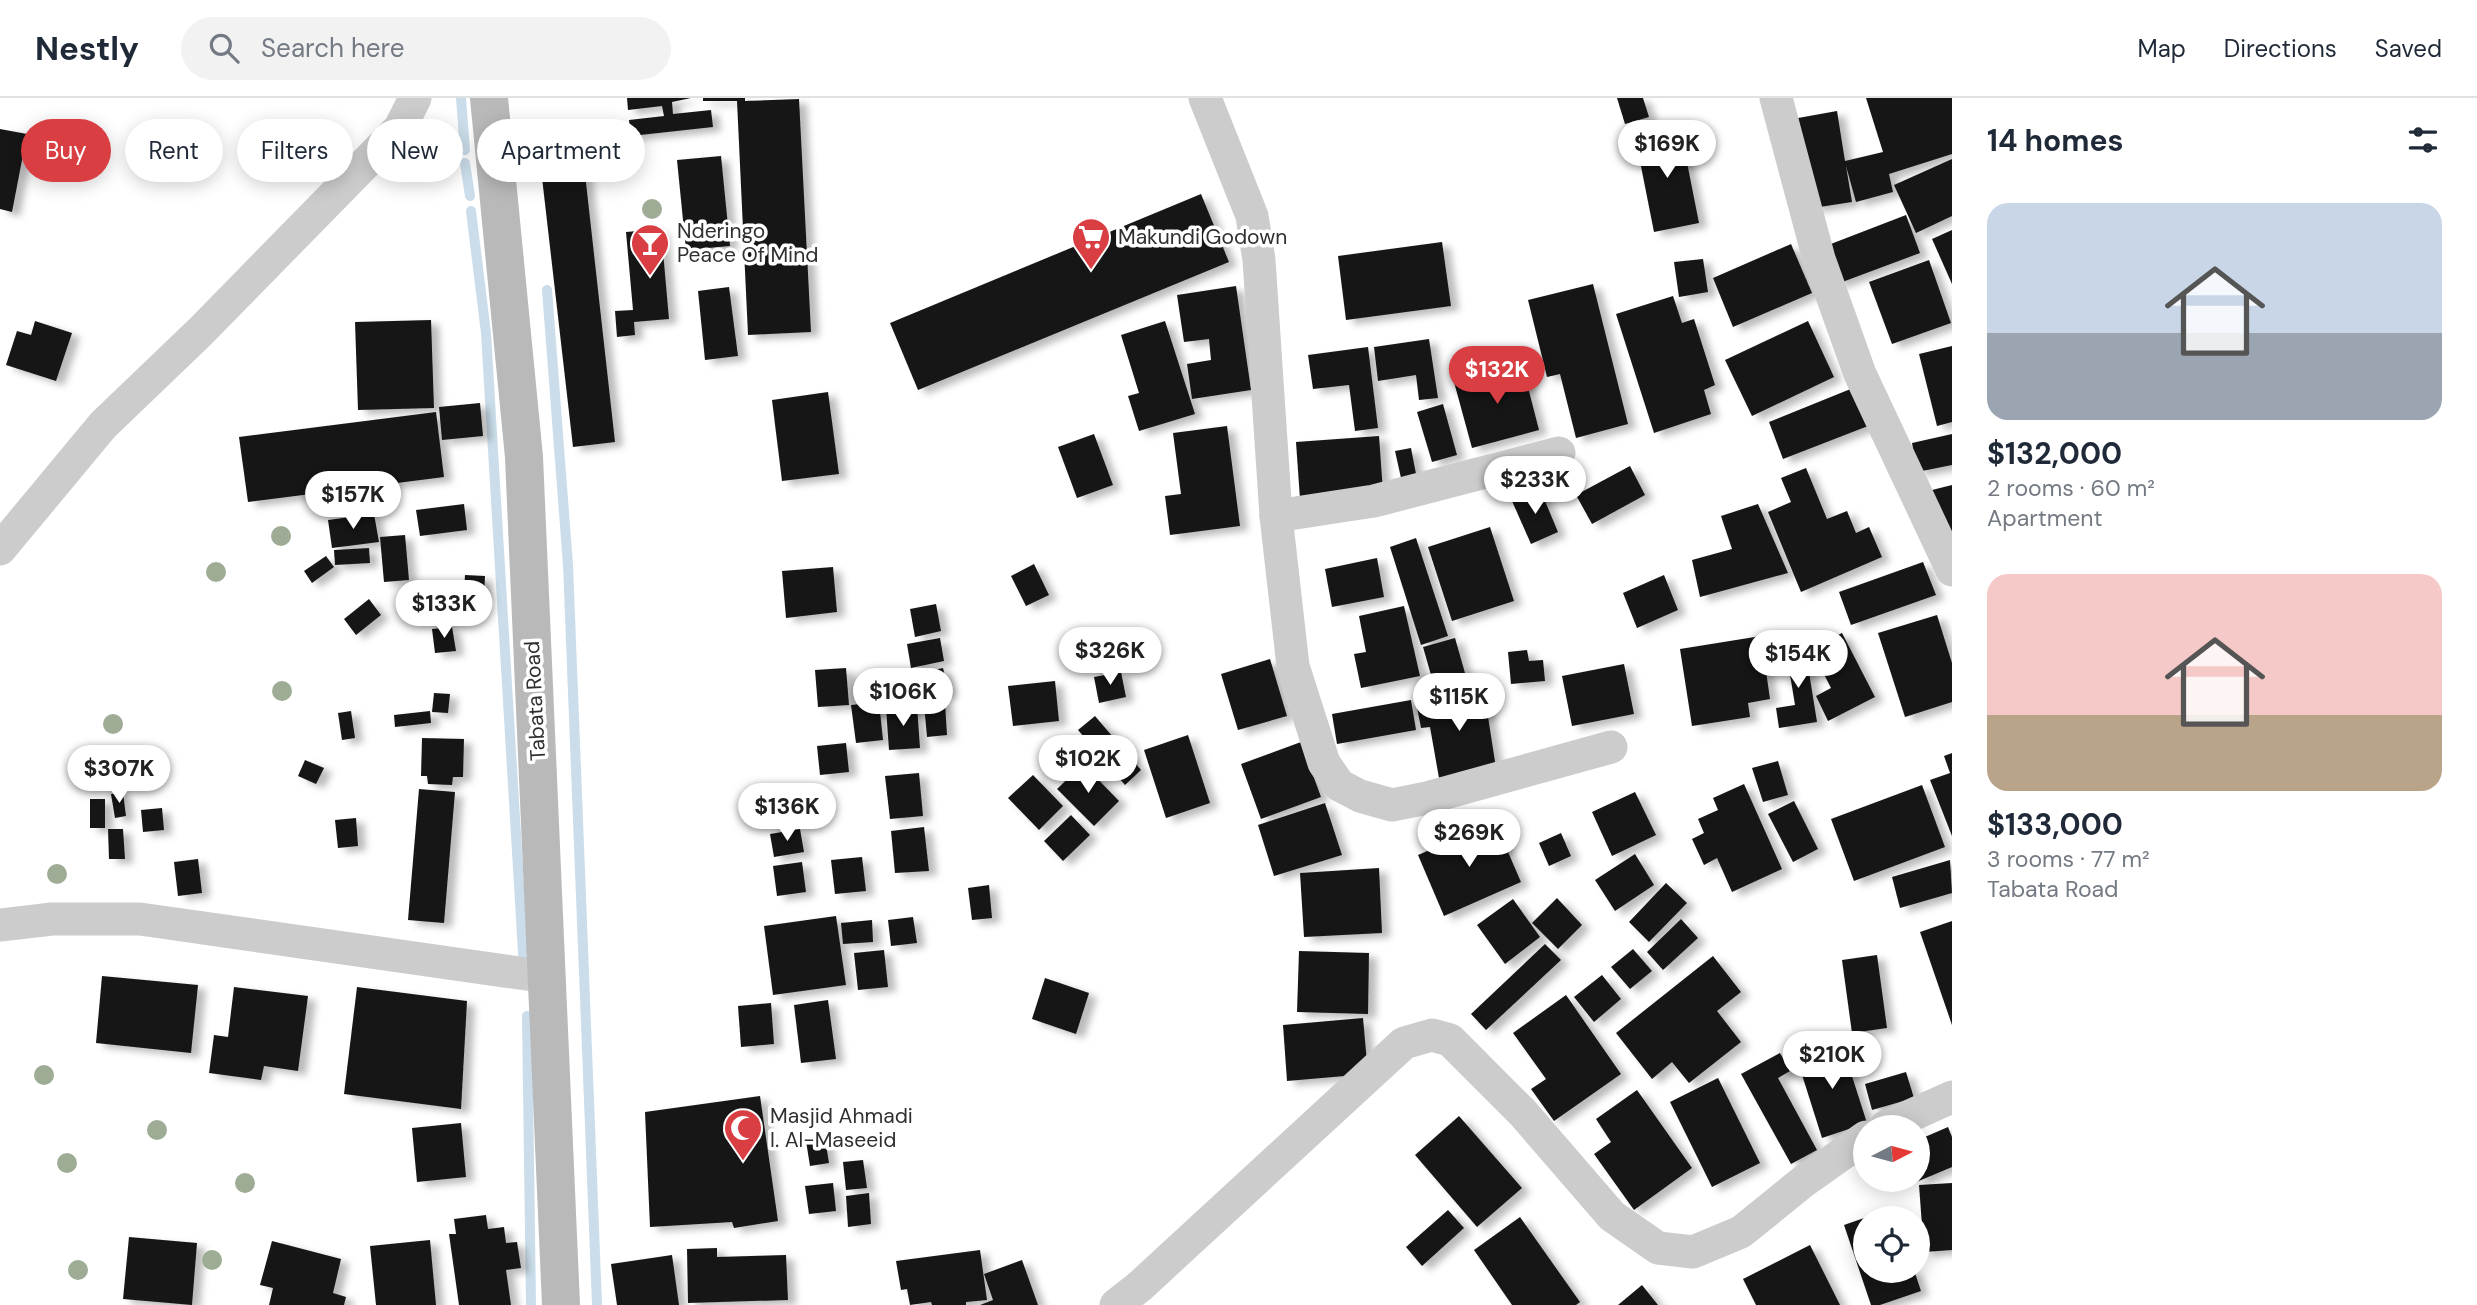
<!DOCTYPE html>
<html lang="en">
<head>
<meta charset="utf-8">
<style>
  :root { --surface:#fff; --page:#f2f2f3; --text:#1f2937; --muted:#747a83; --line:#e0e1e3; --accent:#d93e43 }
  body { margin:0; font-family:"DM Sans",sans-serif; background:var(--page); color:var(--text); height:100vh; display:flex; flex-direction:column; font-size:26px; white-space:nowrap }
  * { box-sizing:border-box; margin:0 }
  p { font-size:23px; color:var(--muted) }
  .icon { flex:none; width:38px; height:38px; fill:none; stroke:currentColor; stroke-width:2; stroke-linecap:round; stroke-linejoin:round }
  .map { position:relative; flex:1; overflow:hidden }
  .details { display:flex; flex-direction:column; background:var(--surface); width:525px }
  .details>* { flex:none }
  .hud { position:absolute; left:21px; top:21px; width:665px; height:63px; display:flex; gap:14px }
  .needle { width:46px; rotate:84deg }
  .buttons { position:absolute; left:1853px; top:1017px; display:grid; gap:14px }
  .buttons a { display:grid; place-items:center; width:77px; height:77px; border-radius:50%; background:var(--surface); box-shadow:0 4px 18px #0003; font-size:35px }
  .price { position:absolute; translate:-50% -60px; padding:0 16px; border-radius:24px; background:#fff; color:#222; font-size:23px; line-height:46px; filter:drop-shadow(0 2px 4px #0008) }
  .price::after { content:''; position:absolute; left:50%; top:42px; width:21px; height:16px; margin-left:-10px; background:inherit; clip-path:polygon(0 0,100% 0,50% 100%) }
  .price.on { background:var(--accent); color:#fff }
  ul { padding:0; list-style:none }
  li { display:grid; align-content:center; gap:14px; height:371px; padding:0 35px }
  li span { display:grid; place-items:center; height:217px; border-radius:21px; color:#555 }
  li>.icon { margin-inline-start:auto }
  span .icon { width:126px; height:126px; fill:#fffc; stroke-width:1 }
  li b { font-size:30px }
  h2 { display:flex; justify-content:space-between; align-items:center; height:84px; padding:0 35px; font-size:30px }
  .chip { padding:0 24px; border-radius:32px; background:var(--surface); box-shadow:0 4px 18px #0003; font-size:24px; line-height:63px }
  .chip.on { background:var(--accent); color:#fff }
  header { display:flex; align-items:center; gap:42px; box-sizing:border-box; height:98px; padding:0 35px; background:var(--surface); border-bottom:2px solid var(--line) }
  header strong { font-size:33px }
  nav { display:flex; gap:38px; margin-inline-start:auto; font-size:24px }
  .search { width:490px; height:63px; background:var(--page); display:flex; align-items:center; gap:18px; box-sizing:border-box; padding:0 24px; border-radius:38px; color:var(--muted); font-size:26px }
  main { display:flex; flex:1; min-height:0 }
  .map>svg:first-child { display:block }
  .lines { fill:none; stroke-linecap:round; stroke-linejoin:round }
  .stream { stroke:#cbddea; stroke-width:10 }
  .building { fill:#161616; filter:url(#shadow) }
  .street { stroke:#ccc; stroke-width:33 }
  .secondary { stroke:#b9b9b9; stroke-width:38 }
  .tree { fill:#9fac95 }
  .labels { text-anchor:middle; stroke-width:7; stroke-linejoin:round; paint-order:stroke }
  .poi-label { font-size:21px; fill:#2f2f2f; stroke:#fff; text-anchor:start }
  .street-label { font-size:21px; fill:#2f2f2f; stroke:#fff }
</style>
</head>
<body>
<header>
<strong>Nestly</strong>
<div class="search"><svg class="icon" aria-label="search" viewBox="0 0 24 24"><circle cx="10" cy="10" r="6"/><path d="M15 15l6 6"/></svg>Search here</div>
<nav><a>Map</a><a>Directions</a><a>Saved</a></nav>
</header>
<main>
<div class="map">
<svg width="1952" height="1207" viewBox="0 0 1952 1207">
  <defs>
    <filter id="shadow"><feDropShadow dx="8" dy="4.5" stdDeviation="3.5" flood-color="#0004"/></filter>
  </defs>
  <rect width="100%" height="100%" fill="#fff"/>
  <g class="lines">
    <g class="stream">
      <polyline points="461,0 465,52"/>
      <polyline points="465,65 470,98"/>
      <polyline points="471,113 486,235 524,871"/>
      <polyline points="547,192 568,467 597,1207"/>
      <polyline points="527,918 531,1207"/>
    </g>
  </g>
  <g class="building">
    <polygon points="627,0 691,0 672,4 673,16 711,12 713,29 631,38 629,22 664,18 662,8 628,12"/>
    <polygon points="703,0 745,0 745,3 799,1 811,234 748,237 737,3 703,3"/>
    <polygon points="1617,0 1643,0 1649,19 1625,26"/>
    <polygon points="1866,0 1952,0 1952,56 1889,76 1893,94 1856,104 1846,68 1852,104 1813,110 1798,20 1837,13 1845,63 1883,54"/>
    <polygon points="1680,29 1699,125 1654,134 1635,38"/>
    <polygon points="0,31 27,36 12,114 0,111"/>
    <polygon points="580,31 615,344 573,349 537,36"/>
    <polygon points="721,58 730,148 686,152 677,62"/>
    <polygon points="1952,61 1952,118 1916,135 1894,87"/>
    <polygon points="1201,96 1229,164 918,292 890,225"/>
    <polygon points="1906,117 1920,155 1837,186 1823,149"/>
    <polygon points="661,131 669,221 634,224 635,237 617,239 615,213 633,212 626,134"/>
    <polygon points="1952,132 1952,186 1932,141"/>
    <polygon points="1442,144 1451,208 1346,222 1338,158"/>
    <polygon points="1791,146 1812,195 1733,229 1713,180"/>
    <polygon points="1703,161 1708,194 1679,199 1674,164"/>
    <polygon points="1929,162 1951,225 1892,246 1869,184"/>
    <polygon points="1593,186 1628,326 1576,340 1560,276 1547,279 1528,202"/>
    <polygon points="1236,188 1251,292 1192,301 1187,266 1211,262 1209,241 1184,244 1177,197"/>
    <polygon points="729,189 738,258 705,262 698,193"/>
    <polygon points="1673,198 1682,225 1694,221 1715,287 1704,292 1711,316 1654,335 1616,216"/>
    <polygon points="431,222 434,310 358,312 355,224"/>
    <polygon points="35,223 72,235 56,283 6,267 17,233 31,237"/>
    <polygon points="1165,223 1195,316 1139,333 1128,298 1139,295 1121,237"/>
    <polygon points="1808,223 1834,279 1752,318 1725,262"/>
    <polygon points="1429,241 1438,300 1419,302 1416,277 1378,283 1374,249"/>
    <polygon points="1952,248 1952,324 1937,328 1919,256"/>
    <polygon points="1368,249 1378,330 1355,333 1349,287 1313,291 1308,257"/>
    <polygon points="1522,266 1539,332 1472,350 1454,284"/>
    <polygon points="1853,290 1868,328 1783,361 1769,324"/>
    <polygon points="828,294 839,376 782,383 772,302"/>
    <polygon points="480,305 483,338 442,342 439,309"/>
    <polygon points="1443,306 1457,357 1432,364 1417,314"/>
    <polygon points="436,314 444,379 248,404 239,339"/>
    <polygon points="1227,328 1240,428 1170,437 1165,398 1181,396 1173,335"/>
    <polygon points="1094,336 1113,387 1077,400 1058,349"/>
    <polygon points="1952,336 1952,367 1917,374 1912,345"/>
    <polygon points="1379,338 1383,394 1300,401 1296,344"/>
    <polygon points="1411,350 1416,376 1401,380 1395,353"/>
    <polygon points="1630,368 1645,397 1592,426 1576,397"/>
    <polygon points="1806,370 1827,421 1847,413 1856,435 1869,429 1882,459 1801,494 1768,414 1791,404 1781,380"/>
    <polygon points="1952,387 1952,451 1932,392"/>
    <polygon points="1540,391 1558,434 1531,446 1512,403"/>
    <polygon points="464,406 467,432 420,438 416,412"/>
    <polygon points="1758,406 1788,475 1700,499 1692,462 1732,451 1721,418"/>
    <polygon points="374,416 379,444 332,450 328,422"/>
    <polygon points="1490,429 1514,503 1452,523 1428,449"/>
    <polygon points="405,437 409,482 384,484 380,439"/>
    <polygon points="1416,440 1448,538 1421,547 1390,449"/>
    <polygon points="369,450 370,465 335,467 334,452"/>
    <polygon points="326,458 334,469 312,485 304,473"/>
    <polygon points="1377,460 1384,499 1332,509 1325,471"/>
    <polygon points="1923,464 1936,497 1851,527 1839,494"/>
    <polygon points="1034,466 1049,497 1026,508 1011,478"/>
    <polygon points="833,469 837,514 786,520 782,473"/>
    <polygon points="465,477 485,478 484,498 464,496"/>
    <polygon points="1664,477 1678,512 1637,530 1623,495"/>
    <polygon points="423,500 450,504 448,518 421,514"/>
    <polygon points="369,501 381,517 356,537 344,521"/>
    <polygon points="936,506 941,533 915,539 910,511"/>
    <polygon points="1404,508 1420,578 1361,590 1354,556 1366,554 1359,518"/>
    <polygon points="1937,517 1952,565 1952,604 1905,619 1878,535"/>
    <polygon points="452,529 456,553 435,555 432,531"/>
    <polygon points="1842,535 1875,599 1828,623 1816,598 1831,590 1811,551"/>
    <polygon points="1761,538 1770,601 1748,605 1750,619 1692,628 1680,551"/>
    <polygon points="940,540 944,563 911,570 907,546"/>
    <polygon points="1455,540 1467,582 1435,591 1423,549"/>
    <polygon points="1804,543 1817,624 1779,630 1776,610 1795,607 1785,546"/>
    <polygon points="1527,552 1529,563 1543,562 1545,583 1511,586 1508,554"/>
    <polygon points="1270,561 1287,618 1238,632 1221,576"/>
    <polygon points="1624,566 1634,616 1572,628 1562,578"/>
    <polygon points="846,570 849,607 818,609 815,572"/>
    <polygon points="943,570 949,594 922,600 916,576"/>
    <polygon points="1121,574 1126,599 1099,605 1094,579"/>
    <polygon points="1055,583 1059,623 1013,628 1008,588"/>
    <polygon points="1484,593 1496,670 1439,680 1430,629 1421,630 1416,604"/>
    <polygon points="434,595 450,596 448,615 432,614"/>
    <polygon points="1411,602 1416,632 1337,646 1332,616"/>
    <polygon points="879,604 883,642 856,645 851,607"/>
    <polygon points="945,605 947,637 927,639 924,607"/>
    <polygon points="917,608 920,650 889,652 886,610"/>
    <polygon points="351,613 355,640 342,642 338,615"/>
    <polygon points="430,613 431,625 395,629 394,617"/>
    <polygon points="1095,618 1141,672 1125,687 1078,632"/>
    <polygon points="1188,637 1210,705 1166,720 1144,652"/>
    <polygon points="422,640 464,641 463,679 453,679 452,687 428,686 427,678 421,678"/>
    <polygon points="1301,644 1321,699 1261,721 1241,666"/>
    <polygon points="846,645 849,674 820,677 817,648"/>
    <polygon points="1952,655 1952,738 1930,682 1950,675 1944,658"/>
    <polygon points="305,662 324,670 316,686 298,678"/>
    <polygon points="1778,663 1788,697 1763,704 1752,670"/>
    <polygon points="1083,666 1119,703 1094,728 1057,691"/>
    <polygon points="919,675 923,718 890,721 885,678"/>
    <polygon points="1033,677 1063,708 1039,732 1008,700"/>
    <polygon points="1744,686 1782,771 1732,794 1717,760 1704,767 1692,741 1704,735 1698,721 1718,712 1713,700"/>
    <polygon points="1922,687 1945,749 1854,783 1831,721"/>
    <polygon points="419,691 455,694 444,825 408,822"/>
    <polygon points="796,692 798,714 771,716 770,694"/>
    <polygon points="1635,694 1656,737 1612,758 1592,714"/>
    <polygon points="123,695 126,718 115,720 111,696"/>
    <rect x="90" y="701" width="15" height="29"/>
    <polygon points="1794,703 1818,751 1793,764 1768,716"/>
    <polygon points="1325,705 1342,757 1274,778 1258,727"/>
    <polygon points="162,710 164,732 143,734 141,712"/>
    <polygon points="1071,717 1090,737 1063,763 1044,743"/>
    <polygon points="356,720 358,748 338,750 335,722"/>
    <polygon points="1495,724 1521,784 1444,818 1418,757"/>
    <polygon points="924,729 929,773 895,775 891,733"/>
    <polygon points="108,731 123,731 125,761 109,761"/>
    <polygon points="800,731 804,754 774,759 770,736"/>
    <polygon points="1561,735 1571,758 1549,768 1539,745"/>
    <polygon points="1635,756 1654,787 1615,813 1595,782"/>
    <polygon points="862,759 866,793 835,796 831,762"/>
    <polygon points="198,761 202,795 178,798 174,764"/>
    <polygon points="1950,762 1952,795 1900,810 1892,779"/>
    <polygon points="802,764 806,794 777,798 773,768"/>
    <polygon points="1379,770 1382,835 1304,839 1300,775"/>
    <polygon points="1666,785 1687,805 1649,844 1629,824"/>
    <polygon points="989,787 992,820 972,822 968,790"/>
    <polygon points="1557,800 1582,827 1558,851 1532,825"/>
    <polygon points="1513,801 1540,839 1505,866 1477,827"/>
    <polygon points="836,818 846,887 773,897 764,828"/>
    <polygon points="913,819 917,845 891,848 888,822"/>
    <polygon points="1681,821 1698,840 1663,872 1647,854"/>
    <polygon points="872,822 873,844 843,846 841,825"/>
    <polygon points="1952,823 1952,927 1920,834"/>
    <polygon points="1545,846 1561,862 1486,932 1471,916"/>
    <polygon points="1633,851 1652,873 1630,891 1611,869"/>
    <polygon points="884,852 888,889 858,892 854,855"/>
    <polygon points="1299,853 1369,855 1368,916 1297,914"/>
    <polygon points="1877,857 1887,930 1852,935 1842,862"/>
    <polygon points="1713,858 1741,894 1717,913 1741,944 1689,985 1672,964 1652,981 1616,935"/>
    <polygon points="1602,877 1621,901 1594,924 1574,899"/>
    <polygon points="102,878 198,887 191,955 96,945"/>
    <polygon points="1045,880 1089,895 1076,936 1032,921"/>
    <polygon points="234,889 308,898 298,973 264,968 261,982 209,975 214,937 228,939"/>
    <polygon points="357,889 467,903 461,1011 344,996"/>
    <polygon points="1566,897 1621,976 1554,1023 1531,991 1546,981 1513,935"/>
    <polygon points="828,902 836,961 801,965 794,907"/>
    <polygon points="771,905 774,946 741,949 738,908"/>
    <polygon points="1363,920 1368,976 1287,983 1283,927"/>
    <polygon points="1842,947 1867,1025 1822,1040 1797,961"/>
    <polygon points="1780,955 1790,973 1778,980 1817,1052 1791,1066 1741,976"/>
    <polygon points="1906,974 1914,1000 1872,1012 1865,986"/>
    <polygon points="1718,980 1760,1065 1712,1089 1670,1004"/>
    <polygon points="1637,992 1692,1070 1634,1112 1594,1056 1611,1044 1596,1021"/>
    <polygon points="760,998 778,1123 734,1130 732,1124 650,1129 645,1014"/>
    <polygon points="1459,1018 1522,1090 1477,1129 1415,1057"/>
    <polygon points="461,1025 466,1079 417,1084 412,1030"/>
    <polygon points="1948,1029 1952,1039 1952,1069 1914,1085 1912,1082 1918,1082 1918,1042"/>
    <polygon points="825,1040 829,1065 810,1068 806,1043"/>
    <polygon points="863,1062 867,1090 846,1092 843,1064"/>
    <polygon points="833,1085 836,1113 809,1116 805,1088"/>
    <polygon points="1952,1085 1952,1152 1924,1154 1919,1087"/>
    <polygon points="869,1095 871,1126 848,1129 846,1098"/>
    <polygon points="1893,1110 1896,1120 1866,1120 1866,1172 1914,1172 1921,1193 1880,1207 1871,1207 1844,1127"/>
    <polygon points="1448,1112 1464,1130 1422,1168 1406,1149"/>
    <polygon points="486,1117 488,1131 504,1129 506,1145 517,1144 521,1170 506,1172 511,1207 459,1207 449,1136 456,1136 454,1121"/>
    <polygon points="1520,1119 1580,1204 1576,1207 1512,1207 1474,1152"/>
    <polygon points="129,1139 197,1145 192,1207 123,1201"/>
    <polygon points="430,1142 436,1207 376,1207 370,1148"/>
    <polygon points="272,1143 341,1161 333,1195 346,1199 344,1207 269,1207 273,1190 260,1187"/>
    <polygon points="1810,1147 1840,1207 1756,1207 1743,1181"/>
    <polygon points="717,1150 717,1159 786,1157 788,1202 688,1205 687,1151"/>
    <polygon points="980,1152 987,1202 966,1204 966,1207 932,1207 931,1204 910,1207 907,1191 901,1192 896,1163"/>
    <polygon points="672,1157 679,1207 617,1207 611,1166"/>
    <polygon points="1022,1162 1038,1207 980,1207 993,1202 984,1176"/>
    <polygon points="1642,1187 1658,1207 1618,1207"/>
  </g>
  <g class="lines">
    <g class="street">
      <polyline points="1205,0 1252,118 1259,162 1276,418 1293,568 1324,665 1339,687 1360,698 1392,707 1427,700 1611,649"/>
      <polyline points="1776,0 1819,161 1860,276 1952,472"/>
      <polyline points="1276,418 1374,403 1559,355"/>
      <polyline points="0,451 103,327 200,234 400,30 415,0"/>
      <polyline points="0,827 52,821 140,821 547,879"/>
      <polyline points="1885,1029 1952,999"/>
      <polyline points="1116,1207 1139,1189 1404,945 1432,937 1450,942 1523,1015 1612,1118 1658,1150 1693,1154 1741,1134 1804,1083 1866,1039"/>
    </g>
    <polyline class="secondary" points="489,0 524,359 561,1207"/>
  </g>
  <g class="tree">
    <circle cx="273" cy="66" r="10"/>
    <circle cx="652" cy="111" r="10"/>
    <circle cx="281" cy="438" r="10"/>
    <circle cx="216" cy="474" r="10"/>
    <circle cx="282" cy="593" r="10"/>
    <circle cx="113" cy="626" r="10"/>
    <circle cx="57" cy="776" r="10"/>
    <circle cx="44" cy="977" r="10"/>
    <circle cx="157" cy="1032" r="10"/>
    <circle cx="67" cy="1065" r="10"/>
    <circle cx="245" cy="1085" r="10"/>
    <circle cx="212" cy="1162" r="10"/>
    <circle cx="78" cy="1172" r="10"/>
  </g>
  <defs>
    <symbol id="supermarket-pin" viewBox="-11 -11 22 30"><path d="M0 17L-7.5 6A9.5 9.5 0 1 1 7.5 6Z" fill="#d93e43" stroke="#fff"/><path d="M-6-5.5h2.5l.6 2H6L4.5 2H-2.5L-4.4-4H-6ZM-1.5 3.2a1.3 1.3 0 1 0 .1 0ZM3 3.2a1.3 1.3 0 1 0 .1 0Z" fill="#fff"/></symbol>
    <symbol id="bar-pin" viewBox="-11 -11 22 30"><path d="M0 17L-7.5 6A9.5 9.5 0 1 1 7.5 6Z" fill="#d93e43" stroke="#fff"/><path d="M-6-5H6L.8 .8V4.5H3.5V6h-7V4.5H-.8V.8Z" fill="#fff"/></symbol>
    <symbol id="mosque-pin" viewBox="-11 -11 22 30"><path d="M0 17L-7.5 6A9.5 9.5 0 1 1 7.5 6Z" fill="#d93e43" stroke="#fff"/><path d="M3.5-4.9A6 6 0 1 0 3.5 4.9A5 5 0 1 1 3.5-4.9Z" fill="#fff"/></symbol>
  </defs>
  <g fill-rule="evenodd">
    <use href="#supermarket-pin" x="1069" y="117" width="44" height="60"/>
    <use href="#bar-pin" x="628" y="123" width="44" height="60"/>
    <use href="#mosque-pin" x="721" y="1008" width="44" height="60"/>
  </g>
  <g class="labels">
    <g class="poi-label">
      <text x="677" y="140">Nderingo<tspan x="677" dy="24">Peace Of Mind</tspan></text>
      <text x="1118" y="146">Makundi Godown</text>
      <text x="770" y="1025">Masjid Ahmadi<tspan x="770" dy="24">I. Al-Maseeid</tspan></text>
    </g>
    <g class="street-label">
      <text transform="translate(535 603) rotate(-93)" y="7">Tabata Road</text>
    </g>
  </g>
</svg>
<div class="buttons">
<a><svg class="needle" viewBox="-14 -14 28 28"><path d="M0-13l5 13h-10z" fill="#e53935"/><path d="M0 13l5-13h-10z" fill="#747a83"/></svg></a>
<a><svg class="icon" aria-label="locate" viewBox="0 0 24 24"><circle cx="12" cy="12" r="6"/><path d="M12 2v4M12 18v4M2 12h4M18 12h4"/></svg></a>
</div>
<b class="price" style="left:1667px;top:82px">$169K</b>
<b class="price on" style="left:1497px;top:308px">$132K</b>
<b class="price" style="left:1535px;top:418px">$233K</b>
<b class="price" style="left:353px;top:433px">$157K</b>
<b class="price" style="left:444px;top:542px">$133K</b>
<b class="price" style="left:1110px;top:589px">$326K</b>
<b class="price" style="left:1798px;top:592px">$154K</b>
<b class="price" style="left:903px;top:630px">$106K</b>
<b class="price" style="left:1459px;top:635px">$115K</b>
<b class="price" style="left:1088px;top:697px">$102K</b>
<b class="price" style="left:119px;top:707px">$307K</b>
<b class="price" style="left:787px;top:745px">$136K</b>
<b class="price" style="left:1469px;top:771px">$269K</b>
<b class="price" style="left:1832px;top:993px">$210K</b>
<div class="hud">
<a class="chip on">Buy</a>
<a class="chip">Rent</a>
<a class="chip">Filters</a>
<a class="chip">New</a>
<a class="chip">Apartment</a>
</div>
</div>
<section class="details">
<h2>14 homes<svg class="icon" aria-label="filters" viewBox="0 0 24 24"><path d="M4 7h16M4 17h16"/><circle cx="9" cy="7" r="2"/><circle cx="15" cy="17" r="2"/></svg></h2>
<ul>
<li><span style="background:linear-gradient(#c9d6e8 60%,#9aa5b1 0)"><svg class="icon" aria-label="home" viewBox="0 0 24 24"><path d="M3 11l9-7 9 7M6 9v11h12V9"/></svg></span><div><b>$132,000</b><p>2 rooms · 60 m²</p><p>Apartment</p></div></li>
<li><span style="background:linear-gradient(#f6c9c9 65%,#b9a48a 0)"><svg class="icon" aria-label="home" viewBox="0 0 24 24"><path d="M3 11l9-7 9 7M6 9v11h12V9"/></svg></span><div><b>$133,000</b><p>3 rooms · 77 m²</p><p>Tabata Road</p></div></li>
</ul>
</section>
</main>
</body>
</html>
